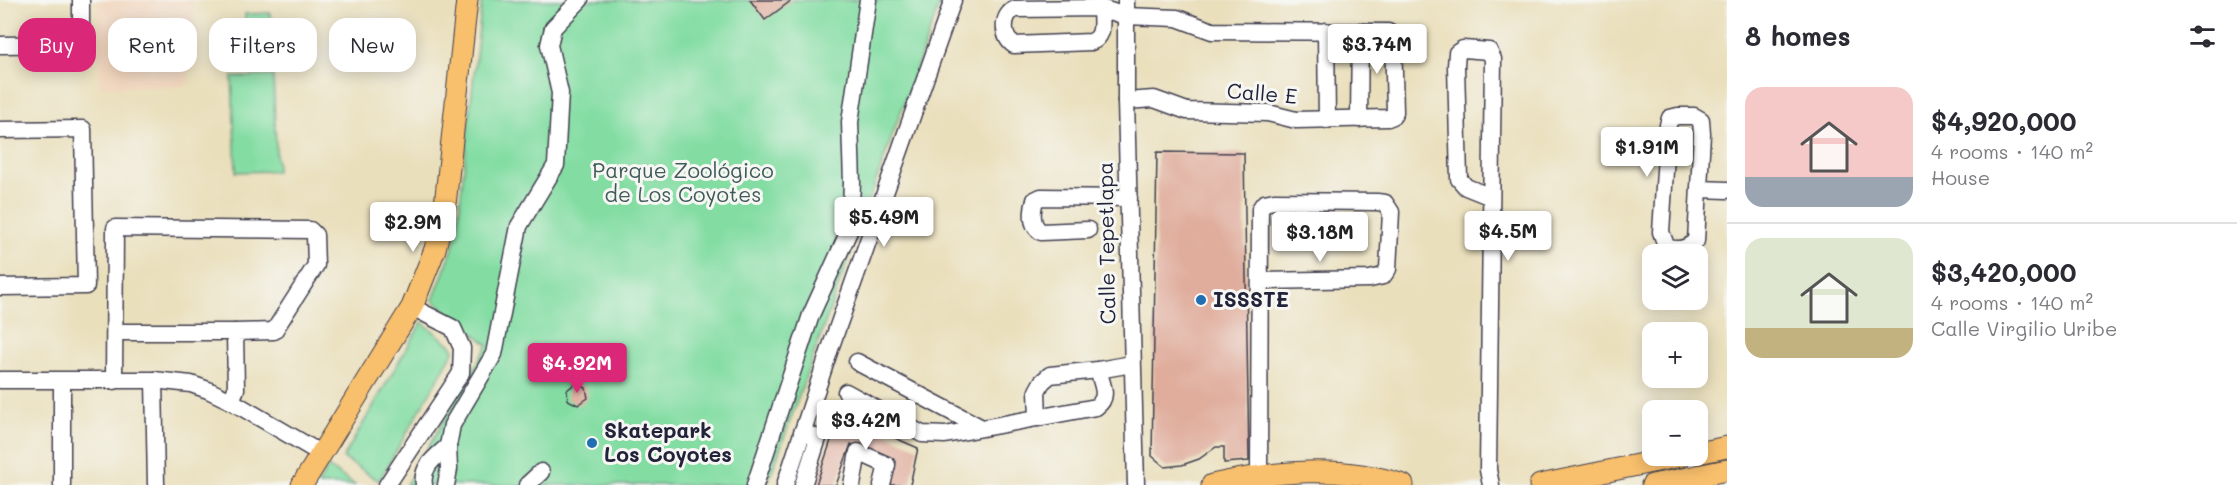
<!DOCTYPE html>
<html lang="en">
<head>
<meta charset="utf-8">
<style>
  :root { --surface:#fff; --page:#f7f7f7; --text:#2b2b33; --muted:#7c7c81; --line:#e1e1e2; --accent:#db2777 }
  body { margin:0; font-family:Mali,sans-serif; background:var(--page); color:var(--text); height:100vh; display:flex; flex-direction:column; font-size:22px; white-space:nowrap }
  * { box-sizing:border-box; margin:0 }
  p { font-size:20px; color:var(--muted) }
  .icon { flex:none; width:33px; height:33px; fill:none; stroke:currentColor; stroke-width:2; stroke-linecap:round; stroke-linejoin:round }
  .map { position:relative; flex:1; overflow:hidden }
  .sheet { display:flex; flex-direction:column; background:var(--surface); width:510px }
  .sheet>* { flex:none }
  .hud { position:absolute; left:18px; top:18px; width:570px; height:54px; display:flex; gap:12px }
  .buttons { position:absolute; left:1642px; top:244px; display:grid; gap:12px }
  .buttons a { display:grid; place-items:center; width:66px; height:66px; border-radius:12px; background:var(--surface); box-shadow:0 3px 15px #0003; font-size:30px }
  .price { position:absolute; translate:-50% -51px; padding:0 14px; border-radius:6px; background:#fff; color:#222; font-size:20px; line-height:39px; filter:drop-shadow(0 2px 3px #0008) }
  .price::after { content:''; position:absolute; left:50%; top:36px; width:18px; height:14px; margin-left:-9px; background:inherit; clip-path:polygon(0 0,100% 0,50% 100%) }
  .price.selected { background:var(--accent); color:#fff }
  ul { padding:0; list-style:none }
  li { display:flex; align-items:center; gap:18px; height:150px; padding:0 18px }
  li+li { border-top:2px solid var(--line) }
  li span { display:grid; place-items:center; flex:none; width:168px; height:120px; border-radius:18px; color:#555 }
  li>.icon { margin-inline-start:auto }
  span .icon { width:72px; height:72px; fill:#fffc; stroke-width:1 }
  li b { font-size:26px }
  h2 { display:flex; justify-content:space-between; align-items:center; height:72px; padding:0 18px; font-size:26px }
  .chip { padding:0 21px; border-radius:18px; background:var(--surface); box-shadow:0 3px 15px #0003; font-size:21px; line-height:54px }
  .chip.selected { background:var(--accent); color:#fff }
  main { display:flex; flex:1; min-height:0 }
  .map>svg:first-child { display:block }
  .built { fill:#f1d5bd }
  .green { fill:#83dda3; stroke:#52806f; stroke-width:1.5 }
  .building { fill:#e0ad9d }
  .lines { fill:none; stroke-linecap:round; stroke-linejoin:round }
  .minor-casing { stroke:#403e4e; stroke-width:19 }
  .major-casing { stroke:#403e4e; stroke-width:23 }
  .minor { stroke:#fff; stroke-width:16 }
  .major { stroke:#f8bf6c; stroke-width:21 }
  .poi-dot { fill:#1f6fb2; stroke:#f6f6f2; stroke-width:2 }
  .labels { text-anchor:middle; stroke-width:6; stroke-linejoin:round; paint-order:stroke }
  .street-label { font-size:21px; fill:#22223b; stroke:#f6f6f2 }
  .park-label { font-size:21px; fill:#3f5a5a; stroke:#f6f6f2 }
  .poi-label { font-size:21px; font-weight:bold; fill:#22223b; stroke:#f6f6f2; text-anchor:start }
</style>
</head>
<body>
<main>
<div class="map">
<svg width="1727" height="485" viewBox="0 0 1727 485">
  <rect width="100%" height="100%" fill="#f6f6f2"/>
  <filter id="ink" filterUnits="userSpaceOnUse"><feTurbulence type="fractalNoise" baseFrequency=".0167" numOctaves="2"/><feDisplacementMap in="SourceGraphic" scale="12" xChannelSelector="R" yChannelSelector="G"/><feConvolveMatrix kernelMatrix="1 2 1 2 8 2 1 2 1" color-interpolation-filters="sRGB"/></filter>
  <filter id="wash" filterUnits="userSpaceOnUse"><feTurbulence type="fractalNoise" baseFrequency=".008" numOctaves="4" result="noise"/><feDisplacementMap in="SourceGraphic" scale="24" xChannelSelector="R" yChannelSelector="G"/><feGaussianBlur stdDeviation="1.35" result="paint"/><feColorMatrix in="noise" values="0 0 0 0 0 0 0 0 0 0 0 0 0 0 0 0 0 1.4 0 .05"/><feComposite in="paint" operator="in"/></filter>
  <g filter="url(#wash)">
    <rect width="100%" height="100%" fill="#eadfbb"/>
    <polygon class="built" points="98,0 193,0 194,69 188,69 188,86 99,87"/>
    <g class="green">
      <polygon points="482,0 941,0 767,485 406,485 488,345 433,300 453,248 458,222"/>
      <polygon points="270,13 272,59 246,60 245,14"/>
      <polygon points="273,76 277,171 236,172 232,77"/>
      <polygon points="422,322 452,346 454,351 379,481 343,458"/>
      <polygon points="328,467 355,485 318,485"/>
    </g>
    <g id="blocks">
      <g class="building">
        <polygon points="750,0 792,0 765,20"/>
        <polygon points="1157,152 1244,153 1249,461 1224,463 1224,447 1216,447 1199,459 1182,465 1165,467 1152,456"/>
        <polygon points="576,383 586,388 588,398 578,405 568,400 567,390"/>
        <polygon points="840,414 918,448 910,485 890,485 896,462 851,444 836,485 816,485"/>
      </g>
    </g>
  </g>
  <g filter="url(#ink)">
    <use href="#blocks" fill-opacity="0" stroke="#403e4e" stroke-width="1.5"/>
    <g class="lines">
      <defs>
        <g id="minor">
          <polyline points="1126,0 1126,101 1136,485"/>
          <path d="M1101,8c0,14 4,29 -10,34l-77,3c-12,-7 -13,-30 1,-36l86,-1 24,8 52,2 35,13 176,1 5,3 2,77 -2,4 -5,2 -92,2 -28,-7 -81,-2 -33,-12 -28,2"/>
          <polyline points="1326,31 1327,120"/>
          <polyline points="0,45 81,44 81,0"/>
          <path d="M1678,116h16l7,4 1,14 -6,107c-10,9 -17,9 -29,7l-6,-16 7,-107 2,-7z"/>
          <polyline points="1359,119 1360,31"/>
          <polyline points="0,130 83,129 86,286 0,287"/>
          <polyline points="1699,189 1727,190"/>
          <path d="M1088,230l-47,2c-11,-7 -9,-21 -6,-32l6,-3 88,1"/>
          <polyline points="123,332 235,332"/>
          <polyline points="857,362 980,427"/>
          <polyline points="0,380 154,380 191,384 208,390 231,401 320,453"/>
          <polyline points="154,380 156,485"/>
          <polyline points="114,381 115,228 310,230 315,235 316,265 274,331 235,332 236,389 231,401"/>
          <path d="M846,392l76,42 23,1 151,-28c14,-10 6,-22 2,-37"/>
          <polyline points="1038,418 1037,391 1042,382 1050,375 1098,370 1132,364"/>
          <polyline points="802,432 818,438 803,485"/>
          <polyline points="448,446 452,425 494,354 519,226 556,165 560,93 549,45 553,28 580,0"/>
          <polyline points="1259,475 1260,209 1264,203 1274,201 1377,202 1385,203 1391,212 1388,269 1383,276 1370,279 1260,281"/>
          <polyline points="62,485 62,381"/>
          <polyline points="387,485 461,373 462,348 453,328 412,307"/>
          <path d="M424,485c-3,-19 11,-27 24,-39l1,23 -3,16"/>
          <polyline points="527,485 541,472"/>
          <polyline points="755,485 811,315 850,229 852,183 850,122 868,0"/>
          <polyline points="785,485 830,349 953,0"/>
          <polyline points="852,485 858,452 887,465 882,485"/>
          <polyline points="1491,485 1488,470 1493,59 1489,51 1463,49 1457,53 1456,66 1459,179 1466,187 1491,197"/>
        </g>
        <g id="major">
          <polyline points="1698,453 1727,447"/>
          <polyline points="302,485 412,307 435,249 445,205 467,0"/>
          <path d="M1212,485c63,-14 129,-21 191,0"/>
          <polyline points="1540,485 1681,456"/>
          <polyline points="1652,485 1727,470"/>
        </g>
      </defs>
      <use href="#minor" class="minor-casing"/>
      <use href="#major" class="major-casing"/>
      <use href="#minor" class="minor"/>
      <use href="#major" class="major"/>
    </g>
  </g>
  <g class="poi-dot">
    <circle cx="1201" cy="300" r="6"/>
    <circle cx="592" cy="443" r="6"/>
  </g>
  <g class="labels">
    <g class="street-label">
      <text transform="translate(1262 94) rotate(5)" y="7">Calle E</text>
      <text transform="translate(1107 243) rotate(-91)" y="7">Calle Tepetlapa</text>
    </g>
    <g class="park-label">
      <text x="683" y="178">Parque Zoológico<tspan x="683" dy="24">de Los Coyotes</tspan></text>
    </g>
    <g class="poi-label">
      <text x="1213" y="307">ISSSTE</text>
      <text x="604" y="438">Skatepark<tspan x="604" dy="24">Los Coyotes</tspan></text>
    </g>
  </g>
</svg>
<div class="buttons">
<a><svg class="icon" aria-label="layers" viewBox="0 0 24 24"><path d="M12 4l9 5-9 5-9-5zM3 14l9 5 9-5"/></svg></a>
<a>+</a>
<a>−</a>
</div>
<b class="price" style="left:1377px;top:75px">$3.74M</b>
<b class="price" style="left:1647px;top:178px">$1.91M</b>
<b class="price" style="left:884px;top:248px">$5.49M</b>
<b class="price" style="left:413px;top:253px">$2.9M</b>
<b class="price" style="left:1508px;top:262px">$4.5M</b>
<b class="price" style="left:1320px;top:263px">$3.18M</b>
<b class="price selected" style="left:577px;top:394px">$4.92M</b>
<b class="price" style="left:866px;top:451px">$3.42M</b>
<div class="hud">
<a class="chip selected">Buy</a>
<a class="chip">Rent</a>
<a class="chip">Filters</a>
<a class="chip">New</a>
</div>
</div>
<section class="sheet">
<h2>8 homes<svg class="icon" aria-label="filters" viewBox="0 0 24 24"><path d="M4 7h16M4 17h16"/><circle cx="9" cy="7" r="2"/><circle cx="15" cy="17" r="2"/></svg></h2>
<ul>
<li><span style="background:linear-gradient(#f6c9c9 75%,#9aa5b1 0)"><svg class="icon" aria-label="home" viewBox="0 0 24 24"><path d="M3 11l9-7 9 7M6 9v11h12V9"/></svg></span><div><b>$4,920,000</b><p>4 rooms · 140 m²</p><p>House</p></div></li>
<li><span style="background:linear-gradient(#dfe7d0 75%,#c2b280 0)"><svg class="icon" aria-label="home" viewBox="0 0 24 24"><path d="M3 11l9-7 9 7M6 9v11h12V9"/></svg></span><div><b>$3,420,000</b><p>4 rooms · 140 m²</p><p>Calle Virgilio Uribe</p></div></li>
</ul>
</section>
</main>
</body>
</html>
